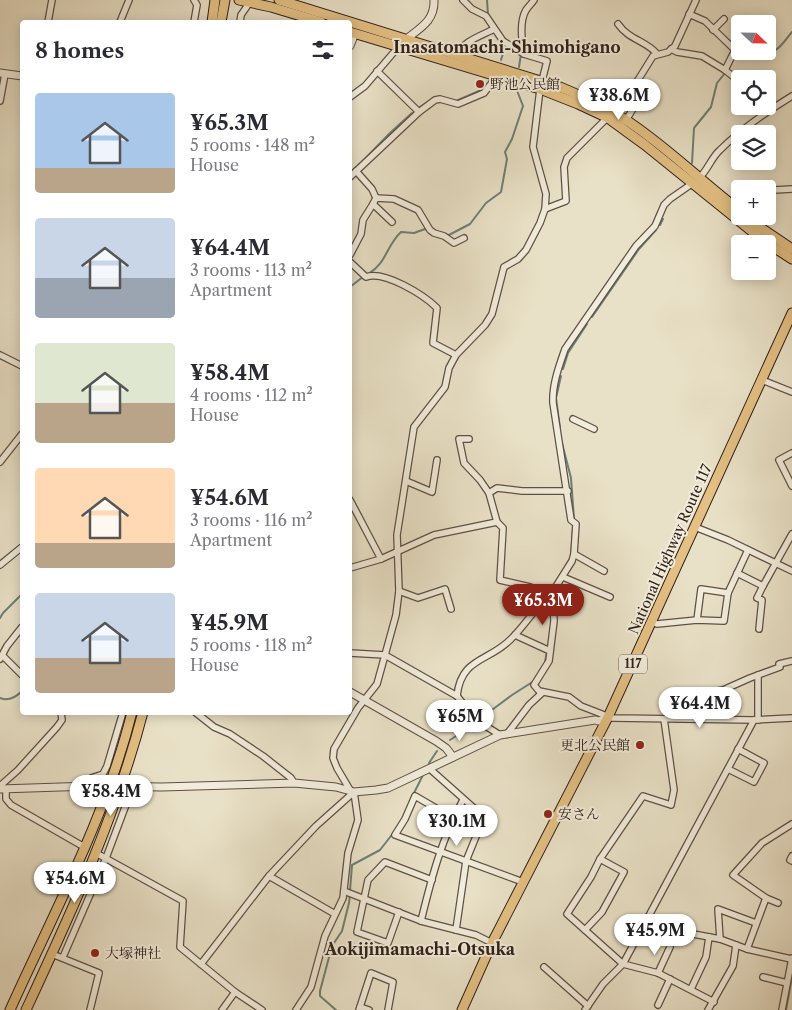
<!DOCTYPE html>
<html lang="en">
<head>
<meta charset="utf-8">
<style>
  :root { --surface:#fff; --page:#f7f7f7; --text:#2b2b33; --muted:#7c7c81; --accent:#8f2418 }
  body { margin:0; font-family:"Libre Caslon Text","Noto Serif JP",serif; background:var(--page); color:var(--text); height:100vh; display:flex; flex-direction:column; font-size:19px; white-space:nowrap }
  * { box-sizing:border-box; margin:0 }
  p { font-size:16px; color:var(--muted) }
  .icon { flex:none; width:28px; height:28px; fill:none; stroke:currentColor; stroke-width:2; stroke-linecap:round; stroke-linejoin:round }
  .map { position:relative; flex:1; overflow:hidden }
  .side { position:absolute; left:20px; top:20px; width:332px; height:695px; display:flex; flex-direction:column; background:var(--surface); border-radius:5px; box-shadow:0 2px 12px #0003 }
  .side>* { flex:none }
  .needle { width:32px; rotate:112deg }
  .tools { position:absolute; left:731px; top:15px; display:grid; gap:10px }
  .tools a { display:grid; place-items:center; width:45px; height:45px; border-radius:5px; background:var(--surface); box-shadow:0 2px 12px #0003; font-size:25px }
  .price { position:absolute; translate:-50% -42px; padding:0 11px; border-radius:18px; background:#fff; color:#222; font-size:16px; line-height:32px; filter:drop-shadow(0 1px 2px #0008) }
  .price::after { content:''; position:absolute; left:50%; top:30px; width:15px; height:11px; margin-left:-8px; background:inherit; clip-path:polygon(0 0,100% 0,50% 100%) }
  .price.current { background:var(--accent); color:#fff }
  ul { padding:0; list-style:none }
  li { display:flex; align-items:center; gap:15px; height:125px; padding:0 15px }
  li span { display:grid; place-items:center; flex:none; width:140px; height:100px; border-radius:5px; color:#555 }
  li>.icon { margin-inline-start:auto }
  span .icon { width:60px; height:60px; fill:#fffc; stroke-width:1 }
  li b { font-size:21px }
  h2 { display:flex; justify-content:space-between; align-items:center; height:60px; padding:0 15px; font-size:21px }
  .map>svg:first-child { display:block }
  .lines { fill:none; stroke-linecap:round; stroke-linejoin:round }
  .stream { stroke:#6d7f76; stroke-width:2 }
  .minor-casing { stroke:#5e5045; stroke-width:8 }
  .tertiary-casing { stroke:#5e5045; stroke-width:9 }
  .primary-casing { stroke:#2f201a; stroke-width:11 }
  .trunk-casing { stroke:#2f201a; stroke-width:11 }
  .minor { stroke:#f1ecdb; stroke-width:5.5 }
  .tertiary { stroke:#f1ecdb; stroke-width:7 }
  .primary { stroke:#e4c084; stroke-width:9 }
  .trunk { stroke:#e4c084; stroke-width:9 }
  .poi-dot { fill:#8f2418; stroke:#f1ecdb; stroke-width:2 }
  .labels { text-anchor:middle; stroke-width:4; stroke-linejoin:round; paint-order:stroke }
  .shield { fill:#f1ecdb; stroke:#695d54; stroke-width:1 }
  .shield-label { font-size:12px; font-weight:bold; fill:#2f201a }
  .poi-label { font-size:14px; fill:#2f201a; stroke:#f1ecdb; text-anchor:start }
  .street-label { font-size:14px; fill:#2f201a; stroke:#f1ecdb }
  .quarter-label { font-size:16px; font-weight:bold; fill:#2f201a; stroke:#f1ecdb }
</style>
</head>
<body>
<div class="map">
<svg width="792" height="1010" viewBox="0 0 792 1010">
  <rect width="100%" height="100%" fill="#e9e1c7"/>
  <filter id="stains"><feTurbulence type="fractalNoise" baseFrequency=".004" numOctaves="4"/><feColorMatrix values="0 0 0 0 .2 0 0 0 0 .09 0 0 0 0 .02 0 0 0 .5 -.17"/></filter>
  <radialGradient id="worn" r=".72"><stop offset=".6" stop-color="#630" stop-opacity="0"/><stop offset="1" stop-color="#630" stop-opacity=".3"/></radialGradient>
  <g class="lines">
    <g class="stream">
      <polyline points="487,0 488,15"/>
      <path d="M759,51c18,5 22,-6 33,-19"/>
      <polyline points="501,60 506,44"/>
      <polyline points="519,67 521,54"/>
      <polyline points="456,101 479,91 487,85"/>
      <polyline points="420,107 426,103"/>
      <polyline points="692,163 694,128 711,107 717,83 725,73"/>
      <polyline points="355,169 390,133 412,113"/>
      <polyline points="660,225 663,219"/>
      <polyline points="447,236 470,224 486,203 501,192 507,159 505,152 512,139 523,106 516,88"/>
      <path d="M368,274c19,-11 18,-28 33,-42l13,1 11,-4 3,2"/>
      <polyline points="350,287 364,276"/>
      <polyline points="592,317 639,249 656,230"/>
      <polyline points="563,369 568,353 587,324"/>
      <polyline points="560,428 556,398 561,376"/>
      <polyline points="562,443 571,478 574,519"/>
      <polyline points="565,567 571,557 573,527"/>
      <polyline points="0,618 3,613 22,594"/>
      <polyline points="545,662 547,652"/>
      <path d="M0,698c9,4 16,-1 22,-7"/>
      <polyline points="450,740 465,730 512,695 534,681"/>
      <polyline points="429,763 437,751"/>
      <polyline points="412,797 423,775"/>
      <polyline points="350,891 352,865 380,850 394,832"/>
      <polyline points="336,1010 320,996 320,991 332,946 342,931 349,903 350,894"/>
      <polyline points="786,1010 792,977"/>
    </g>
    <defs>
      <g id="minor">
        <polyline points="463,0 472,9 486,16 503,41 524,54"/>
        <path d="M534,0c-2,3 -5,6 -8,10 -7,12 -4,31 -2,44l23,7 -5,20"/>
        <polyline points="689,14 705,21 736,51"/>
        <polyline points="48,22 52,0"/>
        <polyline points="120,22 129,0"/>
        <polyline points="194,22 197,5 194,0"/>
        <polyline points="240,22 241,15 250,2"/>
        <path d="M618,24c11,16 29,17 39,30"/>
        <polyline points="713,30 724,19"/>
        <polyline points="671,49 677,52 702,56 725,70"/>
        <polyline points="740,49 733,54 725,70 740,82"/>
        <path d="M458,56c2,-14 25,-21 36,-27"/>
        <polyline points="377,71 419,112"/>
        <polyline points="350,97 365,86 400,45"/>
        <polyline points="0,101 5,74"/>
        <polyline points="760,106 765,112"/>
        <polyline points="628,117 639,99 641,92 633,88"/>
        <polyline points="356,171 372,189 376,198"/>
        <polyline points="350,177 419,112 435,100 440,99 458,104 484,93 497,76"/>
        <path d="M699,178c9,-8 12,-20 21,-28 21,-21 46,-38 72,-54"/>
        <path d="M693,183l-23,16 -6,6 -9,21 -19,20 -71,103c-6,17 -13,36 -12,54l18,117 5,4 -2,30 -2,7 -17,27 -2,13 1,20 -5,40 -15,24 5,6 30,6 12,9 31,12 142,2 38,-2"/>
        <polyline points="768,198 774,190 792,189"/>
        <polyline points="545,209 566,201 564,167 567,158 613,112 633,88 653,56 668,52 675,46 696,0"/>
        <polyline points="392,222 373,204 376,198 394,199 418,210 430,230 434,233 444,236 454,243 464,238"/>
        <polyline points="350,255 361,234 363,220 373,204"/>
        <path d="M350,262l16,15c18,-7 58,18 71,31l-4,35 23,12"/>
        <polyline points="0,355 22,366"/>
        <polyline points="762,380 792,392"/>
        <polyline points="573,419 594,429"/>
        <polyline points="469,439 459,439 464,463 480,480 489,493 497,522 503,528 500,580 530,587 553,601"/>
        <polyline points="792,453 779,460 792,486"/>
        <polyline points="0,462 22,434"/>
        <polyline points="406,481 432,492 437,460"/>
        <polyline points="489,493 497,488 522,491 568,491"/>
        <polyline points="350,500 381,559"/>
        <polyline points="695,527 728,540 792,571"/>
        <polyline points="574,554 604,571"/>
        <polyline points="0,565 22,547"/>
        <polyline points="350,568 381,559 434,535 497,522"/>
        <polyline points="737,573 763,586 792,534"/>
        <polyline points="563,577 610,597"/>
        <polyline points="399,591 418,598 445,589 451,609"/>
        <polyline points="697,620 701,589 728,593"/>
        <polyline points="652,622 657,624 697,620 724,621 728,593 748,550"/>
        <polyline points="759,629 762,600 757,598 763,586"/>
        <polyline points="515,635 550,651"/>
        <polyline points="350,653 385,655 457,696 476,720 500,735"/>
        <polyline points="3,656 22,675"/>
        <polyline points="0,659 7,646 22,627"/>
        <path d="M457,696c4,-39 32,-34 54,-57 13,-13 24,-29 35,-43"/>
        <polyline points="195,712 214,727 230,734 263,756 291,778 294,783"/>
        <polyline points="685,718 683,709 689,703 702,699 712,692 723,690 750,678 780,667 779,664 792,661"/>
        <polyline points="664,719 674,790 671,805 643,796 600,859 591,877 567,914 623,964 658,973 714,1002"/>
        <polyline points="758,720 758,675"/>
        <polyline points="507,734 529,705 543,692"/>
        <polyline points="430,769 484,817 466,861 456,930"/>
        <polyline points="728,769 754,782 764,763 738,749"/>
        <polyline points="0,786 18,770 57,727 62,720 61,712"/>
        <polyline points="91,786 91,778 103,774 107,766 123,712"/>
        <polyline points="6,790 6,799 11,805 86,848"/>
        <polyline points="350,790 337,768 333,758 334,749 358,708 377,684 396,615 399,591 397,535 414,427 445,387 449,368 456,355 485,325 492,314 504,267 518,259 526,250 540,223 545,209 546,194 533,147 540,89"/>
        <path d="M463,800c-21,37 -32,80 -42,121l55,14 16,8"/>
        <polyline points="453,818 415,796 405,819 395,835 523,882"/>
        <polyline points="96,853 183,901 180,947 235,992 262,1010"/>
        <polyline points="792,856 790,860 792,861"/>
        <polyline points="269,876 335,914"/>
        <polyline points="344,891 421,921"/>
        <polyline points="766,898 778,903"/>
        <polyline points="399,912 388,943 357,932 368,880 385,862 432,880"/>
        <polyline points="585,930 602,912 624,872 600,859"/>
        <polyline points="677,931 720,939 747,949 791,959"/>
        <polyline points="720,939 718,909 756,923"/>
        <polyline points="747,949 766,898 733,875 762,843 792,824"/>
        <polyline points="52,954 99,973 90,1010"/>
        <path d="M63,957l43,-99 21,-56c5,-4 11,-1 16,-5v-11"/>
        <polyline points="201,964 269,876 316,826 354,792 358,820 348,853 343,898 325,936 311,987 296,1010"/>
        <polyline points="544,967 588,1006"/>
        <polyline points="658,973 670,947"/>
        <polyline points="763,977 787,983"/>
        <polyline points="691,989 706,957 709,937"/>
        <polyline points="658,1005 670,979"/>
        <polyline points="360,1007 369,1010"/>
        <polyline points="222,1010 235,992"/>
        <polyline points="359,1010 371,973 393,982 388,1010"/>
        <polyline points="585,1010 603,984 623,964 754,720"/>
        <polyline points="708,1010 733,966 736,945"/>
        <polyline points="782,1010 792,958"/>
      </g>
      <g id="tertiary">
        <path d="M405,40c15,-12 30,-19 29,-40"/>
        <polyline points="350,46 355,33"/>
        <polyline points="0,73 22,76"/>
        <polyline points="350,692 436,741 446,748 453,757"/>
        <polyline points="0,789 91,786 162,787 294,783 336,787 354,792 376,790 388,788 500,735 595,720 599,721 608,717"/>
      </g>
      <g id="primary">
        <polyline points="239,0 271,7 321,22"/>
        <path d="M279,0l281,87c24,10 48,21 69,35 39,26 73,60 111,89"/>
        <polyline points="350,32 540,89 578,104 608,118 645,145 764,241 792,259"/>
        <polyline points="747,216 758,226 792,249"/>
      </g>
      <g id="trunk">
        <polyline points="212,22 215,0"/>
        <polyline points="221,22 225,0"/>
        <path d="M10,1010c44,-98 96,-193 122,-298"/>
        <path d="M26,1010c45,-97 90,-194 117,-298"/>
        <polyline points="462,1010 492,943 608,717 792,313"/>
      </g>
    </defs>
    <use href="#minor" class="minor-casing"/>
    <use href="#tertiary" class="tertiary-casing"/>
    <use href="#primary" class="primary-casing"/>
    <use href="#trunk" class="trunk-casing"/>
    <use href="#minor" class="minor"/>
    <use href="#tertiary" class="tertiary"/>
    <use href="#primary" class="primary"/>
    <use href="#trunk" class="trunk"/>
  </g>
  <g class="poi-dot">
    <circle cx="480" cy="84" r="5"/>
    <circle cx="640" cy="745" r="5"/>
    <circle cx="548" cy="814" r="5"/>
    <circle cx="95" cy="953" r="5"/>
  </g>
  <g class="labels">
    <rect class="shield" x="619" y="654.5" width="28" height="19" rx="4"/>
    <g class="shield-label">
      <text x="633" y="668">117</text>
    </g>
    <g class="poi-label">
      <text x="490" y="89">野池公民館</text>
      <text x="630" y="750" text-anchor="end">更北公民館</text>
      <text x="558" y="819">安さん</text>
      <text x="105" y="958">大塚神社</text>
    </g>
    <g class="street-label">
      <text transform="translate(670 549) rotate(-66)" y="5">National Highway Route 117</text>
    </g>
    <g class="quarter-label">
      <text x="507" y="53">Inasatomachi-Shimohigano</text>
      <text x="420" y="955">Aokijimamachi-Otsuka</text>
    </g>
  </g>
  <rect width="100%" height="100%" filter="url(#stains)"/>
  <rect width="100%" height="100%" fill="url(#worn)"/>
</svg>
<div class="tools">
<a><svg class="needle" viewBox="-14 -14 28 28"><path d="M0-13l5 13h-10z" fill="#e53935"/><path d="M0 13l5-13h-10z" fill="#7c7c81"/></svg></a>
<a><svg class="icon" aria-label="locate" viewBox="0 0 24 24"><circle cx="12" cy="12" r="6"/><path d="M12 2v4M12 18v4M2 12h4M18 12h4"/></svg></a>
<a><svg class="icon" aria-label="layers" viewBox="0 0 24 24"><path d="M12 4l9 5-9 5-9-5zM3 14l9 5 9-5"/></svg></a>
<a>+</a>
<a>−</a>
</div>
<b class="price" style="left:619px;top:121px">¥38.6M</b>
<b class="price current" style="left:543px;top:626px">¥65.3M</b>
<b class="price" style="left:700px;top:729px">¥64.4M</b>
<b class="price" style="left:460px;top:742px">¥65M</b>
<b class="price" style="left:111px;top:817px">¥58.4M</b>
<b class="price" style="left:457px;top:847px">¥30.1M</b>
<b class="price" style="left:75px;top:904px">¥54.6M</b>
<b class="price" style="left:655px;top:956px">¥45.9M</b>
<section class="side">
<h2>8 homes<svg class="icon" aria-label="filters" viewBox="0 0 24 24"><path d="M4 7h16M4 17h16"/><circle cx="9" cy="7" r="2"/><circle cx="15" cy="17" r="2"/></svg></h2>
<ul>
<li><span style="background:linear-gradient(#a9c7e8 75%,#b9a48a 0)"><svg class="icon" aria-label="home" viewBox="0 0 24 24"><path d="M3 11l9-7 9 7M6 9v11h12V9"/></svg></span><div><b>¥65.3M</b><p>5 rooms · 148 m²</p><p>House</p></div></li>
<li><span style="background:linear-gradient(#c9d6e8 60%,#9aa5b1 0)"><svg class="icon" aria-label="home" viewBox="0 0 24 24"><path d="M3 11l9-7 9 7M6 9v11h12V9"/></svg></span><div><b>¥64.4M</b><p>3 rooms · 113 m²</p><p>Apartment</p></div></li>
<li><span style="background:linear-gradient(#dfe7d0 60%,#b9a48a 0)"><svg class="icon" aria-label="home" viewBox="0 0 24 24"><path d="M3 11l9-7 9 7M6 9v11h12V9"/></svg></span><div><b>¥58.4M</b><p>4 rooms · 112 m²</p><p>House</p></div></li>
<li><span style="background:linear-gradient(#ffd9b3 75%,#b9a48a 0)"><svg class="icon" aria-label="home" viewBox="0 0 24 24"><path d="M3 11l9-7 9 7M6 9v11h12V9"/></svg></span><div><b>¥54.6M</b><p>3 rooms · 116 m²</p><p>Apartment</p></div></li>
<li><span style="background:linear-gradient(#c9d6e8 65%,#b9a48a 0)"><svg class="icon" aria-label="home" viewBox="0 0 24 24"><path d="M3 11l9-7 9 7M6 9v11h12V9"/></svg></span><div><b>¥45.9M</b><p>5 rooms · 118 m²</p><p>House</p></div></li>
</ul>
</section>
</div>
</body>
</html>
